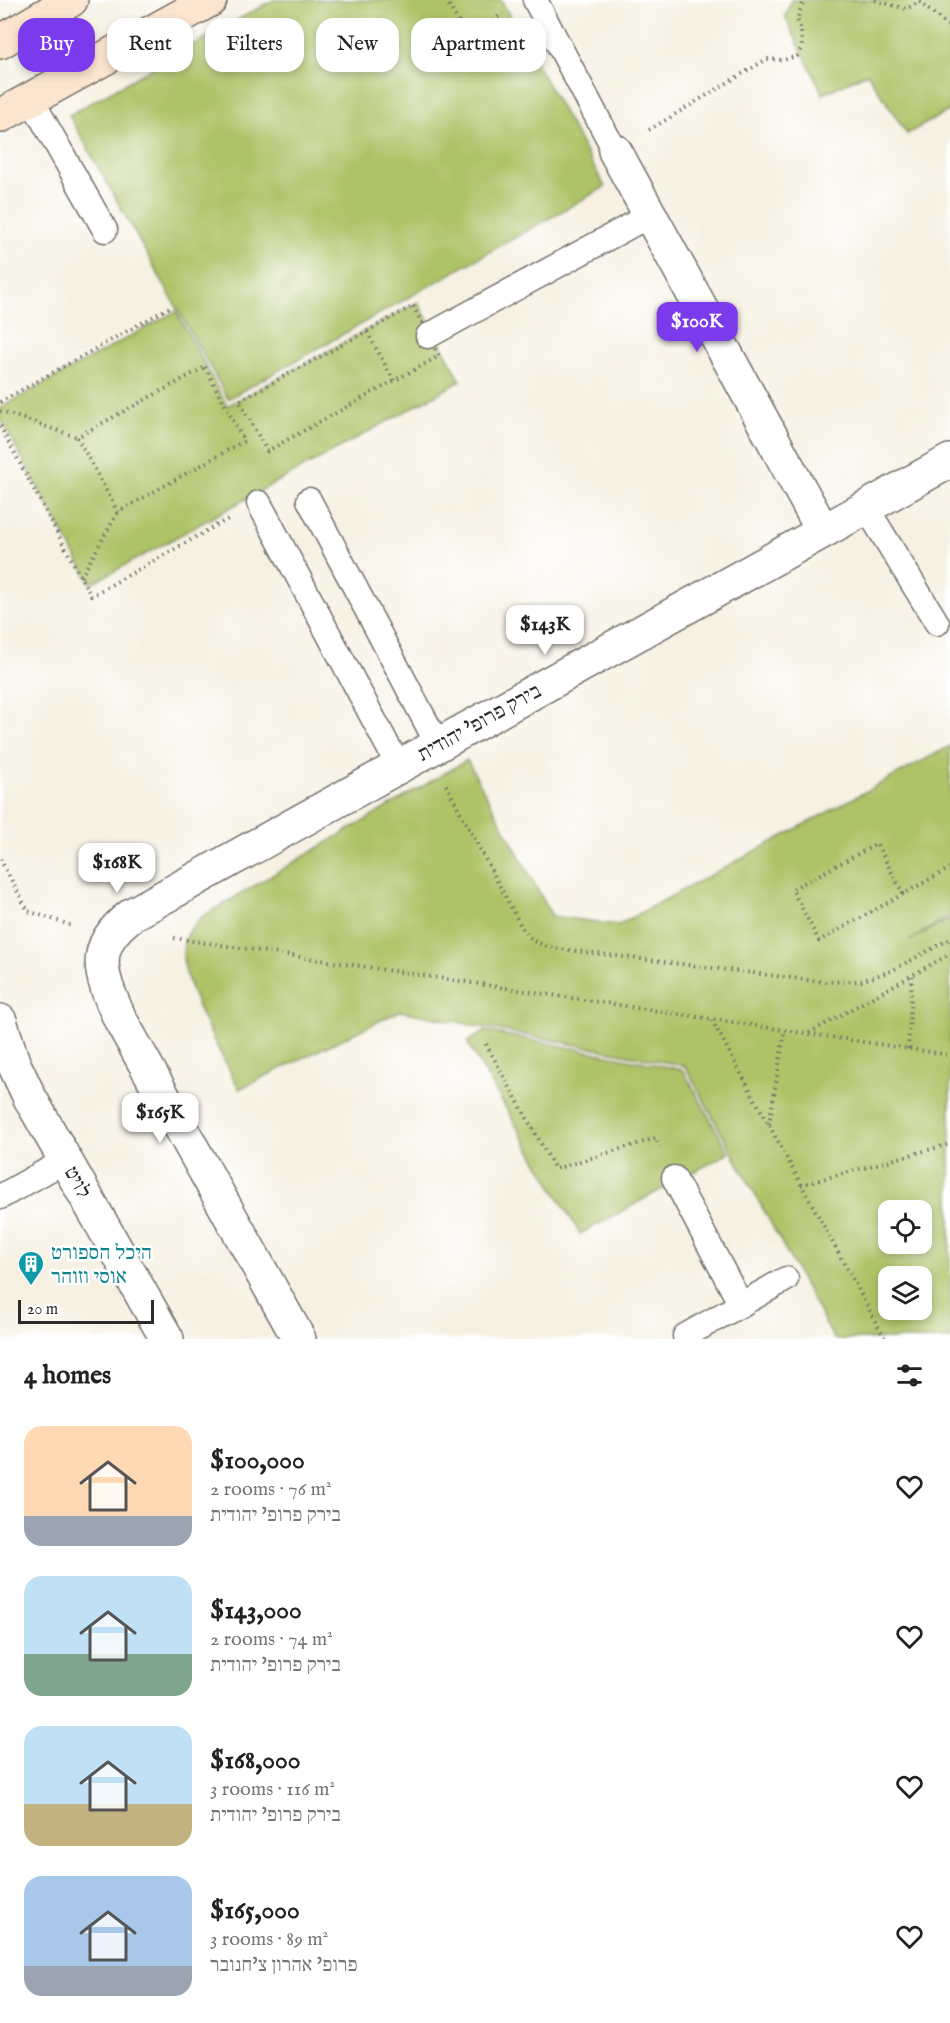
<!DOCTYPE html>
<html lang="en">
<head>
<meta charset="utf-8">
<style>
  :root { --surface:#fff; --page:#f6f6f6; --text:#222; --muted:#767676; --accent:#7c3aed }
  body { margin:0; font-family:"IM FELL English","Frank Ruhl Libre",serif; background:var(--page); color:var(--text); height:100vh; display:flex; flex-direction:column; font-size:22px; white-space:nowrap }
  * { box-sizing:border-box; margin:0 }
  p { font-size:20px; color:var(--muted) }
  .icon { flex:none; width:33px; height:33px; fill:none; stroke:currentColor; stroke-width:2; stroke-linecap:round; stroke-linejoin:round }
  .map { position:relative; height:1339px; overflow:hidden }
  .side { display:flex; flex-direction:column; background:var(--surface); flex:1 }
  .side>* { flex:none }
  .top-card { position:absolute; left:18px; top:18px; width:600px; height:54px; display:flex; gap:12px }
  .fabs { position:absolute; left:878px; top:1200px; display:grid; gap:12px }
  .fabs a { display:grid; place-items:center; width:54px; height:54px; border-radius:12px; background:var(--surface); box-shadow:0 3px 9px #0003; font-size:30px }
  .scale { position:absolute; left:18px; bottom:15px; width:136px; box-sizing:border-box; padding-left:6px; border:3px solid #2b2b2b; border-top:0; font-size:16px; line-height:21px; white-space:nowrap; color:#2b2b2b; -webkit-text-stroke:4px #fff; paint-order:stroke }
  .price { position:absolute; translate:-50% -51px; padding:0 14px; border-radius:12px; background:#fff; color:#222; font-size:20px; line-height:39px; filter:drop-shadow(0 2px 3px #0008) }
  .price::after { content:''; position:absolute; left:50%; top:36px; width:18px; height:14px; margin-left:-9px; background:inherit; clip-path:polygon(0 0,100% 0,50% 100%) }
  .price.active { background:var(--accent); color:#fff }
  ul { padding:0; list-style:none }
  li { display:flex; align-items:center; gap:18px; height:150px; padding:0 24px }
  li span { display:grid; place-items:center; flex:none; width:168px; height:120px; border-radius:18px; color:#555 }
  li>.icon { margin-inline-start:auto }
  span .icon { width:72px; height:72px; fill:#fffc; stroke-width:1 }
  li b { font-size:26px }
  h2 { display:flex; justify-content:space-between; align-items:center; height:72px; padding:0 24px; font-size:26px }
  .chip { padding:0 21px; border-radius:18px; background:var(--surface); box-shadow:0 3px 9px #0003; font-size:21px; line-height:54px }
  .chip.active { background:var(--accent); color:#fff }
  .map>svg:first-child { display:block }
  .green { fill:#aec367; stroke:#6c7749; stroke-width:1.5; fill-rule:evenodd }
  .lines { fill:none; stroke-linecap:round; stroke-linejoin:round }
  .lane-casing { stroke:#72706b; stroke-width:27 }
  .street-casing { stroke:#72706b; stroke-width:36 }
  .secondary-casing { stroke:#72706b; stroke-width:36 }
  .path { stroke:#72706b; stroke-width:4; stroke-dasharray:1.5 4.5; stroke-linecap:butt }
  .lane { stroke:#fff; stroke-width:24 }
  .street { stroke:#fff; stroke-width:33 }
  .secondary { stroke:#fce5cf; stroke-width:33 }
  .labels { text-anchor:middle; stroke-width:5; stroke-linejoin:round; paint-order:stroke }
  .street-label { font-size:21px; fill:#2b2b2b; stroke:#fff }
  .culture-label { font-size:21px; fill:#0d838f; stroke:#fff; text-anchor:start }
</style>
</head>
<body>
<div class="map">
<svg width="950" height="1339" viewBox="0 0 950 1339">
  <rect width="100%" height="100%" fill="#fff"/>
  <filter id="ink" filterUnits="userSpaceOnUse"><feTurbulence type="fractalNoise" baseFrequency=".0167" numOctaves="2"/><feDisplacementMap in="SourceGraphic" scale="12" xChannelSelector="R" yChannelSelector="G"/><feConvolveMatrix kernelMatrix="1 2 1 2 8 2 1 2 1" color-interpolation-filters="sRGB"/></filter>
  <filter id="wash" filterUnits="userSpaceOnUse"><feTurbulence type="fractalNoise" baseFrequency=".008" numOctaves="4" result="noise"/><feDisplacementMap in="SourceGraphic" scale="24" xChannelSelector="R" yChannelSelector="G"/><feGaussianBlur stdDeviation="1.35" result="paint"/><feColorMatrix in="noise" values="0 0 0 0 0 0 0 0 0 0 0 0 0 0 0 0 0 1.4 0 .05"/><feComposite in="paint" operator="in"/></filter>
  <g filter="url(#wash)">
    <rect width="100%" height="100%" fill="#f6f1e2"/>
    <g class="green">
      <polygon points="273,0 501,0 605,187 228,399 69,115"/>
      <polygon points="791,0 950,0 950,110 907,134 867,73 823,94 785,17"/>
      <polygon points="418,302 461,381 91,584 0,418 0,408 176,311 227,406"/>
      <path d="M950,746v170l-41,25 41,-22v420h-116l-149,-273 -285,-55 -161,78c-16,-32 -58,-105 -56,-138 1,-15 9,-26 20,-35l264,-156 85,156 66,9zM888,1210h33v34h-33zM888,1276h33v34h-33z"/>
      <polygon points="486,1031 683,1070 729,1153 580,1234 467,1042"/>
    </g>
  </g>
  <g filter="url(#ink)">
    <g class="lines">
      <defs>
        <g id="lane">
          <polyline points="535,0 615,151"/>
          <polyline points="31,99 105,230"/>
          <polyline points="428,336 650,215"/>
          <polyline points="309,500 438,745"/>
          <polyline points="259,503 399,767"/>
          <polyline points="866,507 937,623"/>
          <polyline points="674,1178 741,1305"/>
          <polyline points="0,1197 66,1160"/>
          <polyline points="686,1339 685,1336 786,1279"/>
        </g>
        <g id="street">
          <polyline points="615,151 823,531"/>
          <polyline points="0,1021 13,1062 30,1098 167,1339"/>
          <path d="M299,1339l-179,-320c-20,-45 -32,-72 13,-105l817,-453"/>
        </g>
        <g id="secondary">
          <polyline points="0,42 71,0"/>
          <polyline points="0,116 210,0"/>
        </g>
      </defs>
      <use href="#lane" class="lane-casing"/>
      <use href="#street" class="street-casing"/>
      <use href="#secondary" class="secondary-casing"/>
      <g class="path">
        <polyline points="446,0 466,36 503,14"/>
        <polyline points="875,0 906,9 923,0"/>
        <polyline points="919,2 950,27"/>
        <polyline points="649,130 767,59 784,60 797,56 802,47 801,30 797,19 804,0"/>
        <polygon points="413,306 439,356 267,451 239,401"/>
        <polyline points="367,332 394,381"/>
        <polygon points="205,367 244,441 118,512 77,437"/>
        <polyline points="0,402 172,306"/>
        <polyline points="0,411 77,437"/>
        <polyline points="0,426 91,596 228,519"/>
        <polyline points="81,577 118,512"/>
        <polyline points="446,785 522,928 533,941 553,948 824,982 861,981 891,971 950,939"/>
        <polyline points="0,859 28,911 70,925"/>
        <polyline points="903,894 877,844 792,889 819,941 950,868"/>
        <polyline points="174,938 950,1055"/>
        <polyline points="712,1020 885,1339"/>
        <polyline points="809,1033 950,954"/>
        <polyline points="486,1044 555,1169 656,1138 660,1147"/>
        <polyline points="908,1049 912,976"/>
        <polyline points="769,1124 785,1030"/>
        <polyline points="801,1185 950,1144"/>
      </g>
      <use href="#lane" class="lane"/>
      <use href="#street" class="street"/>
      <use href="#secondary" class="secondary"/>
    </g>
  </g>
  <defs>
    <symbol id="building-pin" viewBox="-11 -11 22 30"><path d="M0 17L-7.5 6A9.5 9.5 0 1 1 7.5 6Z" fill="#0f9aa8" stroke="#fff"/><path d="M-4-6H4V6H1V3H-1V6H-4ZM-2.5-4.3h1.7v1.8h-1.7ZM.8-4.3h1.7v1.8H.8ZM-2.5-1h1.7V.8h-1.7ZM.8-1h1.7V.8H.8Z" fill="#fff"/></symbol>
  </defs>
  <g fill-rule="evenodd">
    <use href="#building-pin" x="16" y="1249" width="30" height="40"/>
  </g>
  <g class="labels">
    <g class="street-label">
      <text transform="translate(479 722) rotate(-29)" y="7">בירק פרופ' יהודית</text>
      <text transform="translate(78 1182) rotate(61)" y="7">לויט</text>
    </g>
    <g class="culture-label">
      <text x="51" y="1259">היכל הספורט<tspan x="51" dy="24">אוסי וזוהר</tspan></text>
    </g>
  </g>
</svg>
<div class="fabs">
<a><svg class="icon" aria-label="locate" viewBox="0 0 24 24"><circle cx="12" cy="12" r="6"/><path d="M12 2v4M12 18v4M2 12h4M18 12h4"/></svg></a>
<a><svg class="icon" aria-label="layers" viewBox="0 0 24 24"><path d="M12 4l9 5-9 5-9-5zM3 14l9 5 9-5"/></svg></a>
</div>
<div class="scale">20 m</div>
<b class="price active" style="left:697px;top:353px">$100K</b>
<b class="price" style="left:545px;top:656px">$143K</b>
<b class="price" style="left:117px;top:894px">$168K</b>
<b class="price" style="left:160px;top:1144px">$165K</b>
<div class="top-card">
<a class="chip active">Buy</a>
<a class="chip">Rent</a>
<a class="chip">Filters</a>
<a class="chip">New</a>
<a class="chip">Apartment</a>
</div>
</div>
<section class="side">
<h2>4 homes<svg class="icon" aria-label="filters" viewBox="0 0 24 24"><path d="M4 7h16M4 17h16"/><circle cx="9" cy="7" r="2"/><circle cx="15" cy="17" r="2"/></svg></h2>
<ul>
<li><span style="background:linear-gradient(#ffd9b3 75%,#9aa5b1 0)"><svg class="icon" aria-label="home" viewBox="0 0 24 24"><path d="M3 11l9-7 9 7M6 9v11h12V9"/></svg></span><div><b>$100,000</b><p>2 rooms · 76 m²</p><p>בירק פרופ' יהודית</p></div><svg class="icon" aria-label="heart" viewBox="0 0 24 24"><path d="M12 20l-8-8c-3-5 5-10 8-4 3-6 11-1 8 4z"/></svg></li>
<li><span style="background:linear-gradient(#bfe0f5 65%,#7fa58c 0)"><svg class="icon" aria-label="home" viewBox="0 0 24 24"><path d="M3 11l9-7 9 7M6 9v11h12V9"/></svg></span><div><b>$143,000</b><p>2 rooms · 74 m²</p><p>בירק פרופ' יהודית</p></div><svg class="icon" aria-label="heart" viewBox="0 0 24 24"><path d="M12 20l-8-8c-3-5 5-10 8-4 3-6 11-1 8 4z"/></svg></li>
<li><span style="background:linear-gradient(#bfe0f5 65%,#c2b280 0)"><svg class="icon" aria-label="home" viewBox="0 0 24 24"><path d="M3 11l9-7 9 7M6 9v11h12V9"/></svg></span><div><b>$168,000</b><p>3 rooms · 116 m²</p><p>בירק פרופ' יהודית</p></div><svg class="icon" aria-label="heart" viewBox="0 0 24 24"><path d="M12 20l-8-8c-3-5 5-10 8-4 3-6 11-1 8 4z"/></svg></li>
<li><span style="background:linear-gradient(#a9c7e8 75%,#9aa5b1 0)"><svg class="icon" aria-label="home" viewBox="0 0 24 24"><path d="M3 11l9-7 9 7M6 9v11h12V9"/></svg></span><div><b>$165,000</b><p>3 rooms · 89 m²</p><p>פרופ' אהרון צ'חנובר</p></div><svg class="icon" aria-label="heart" viewBox="0 0 24 24"><path d="M12 20l-8-8c-3-5 5-10 8-4 3-6 11-1 8 4z"/></svg></li>
</ul>
</section>
</body>
</html>
